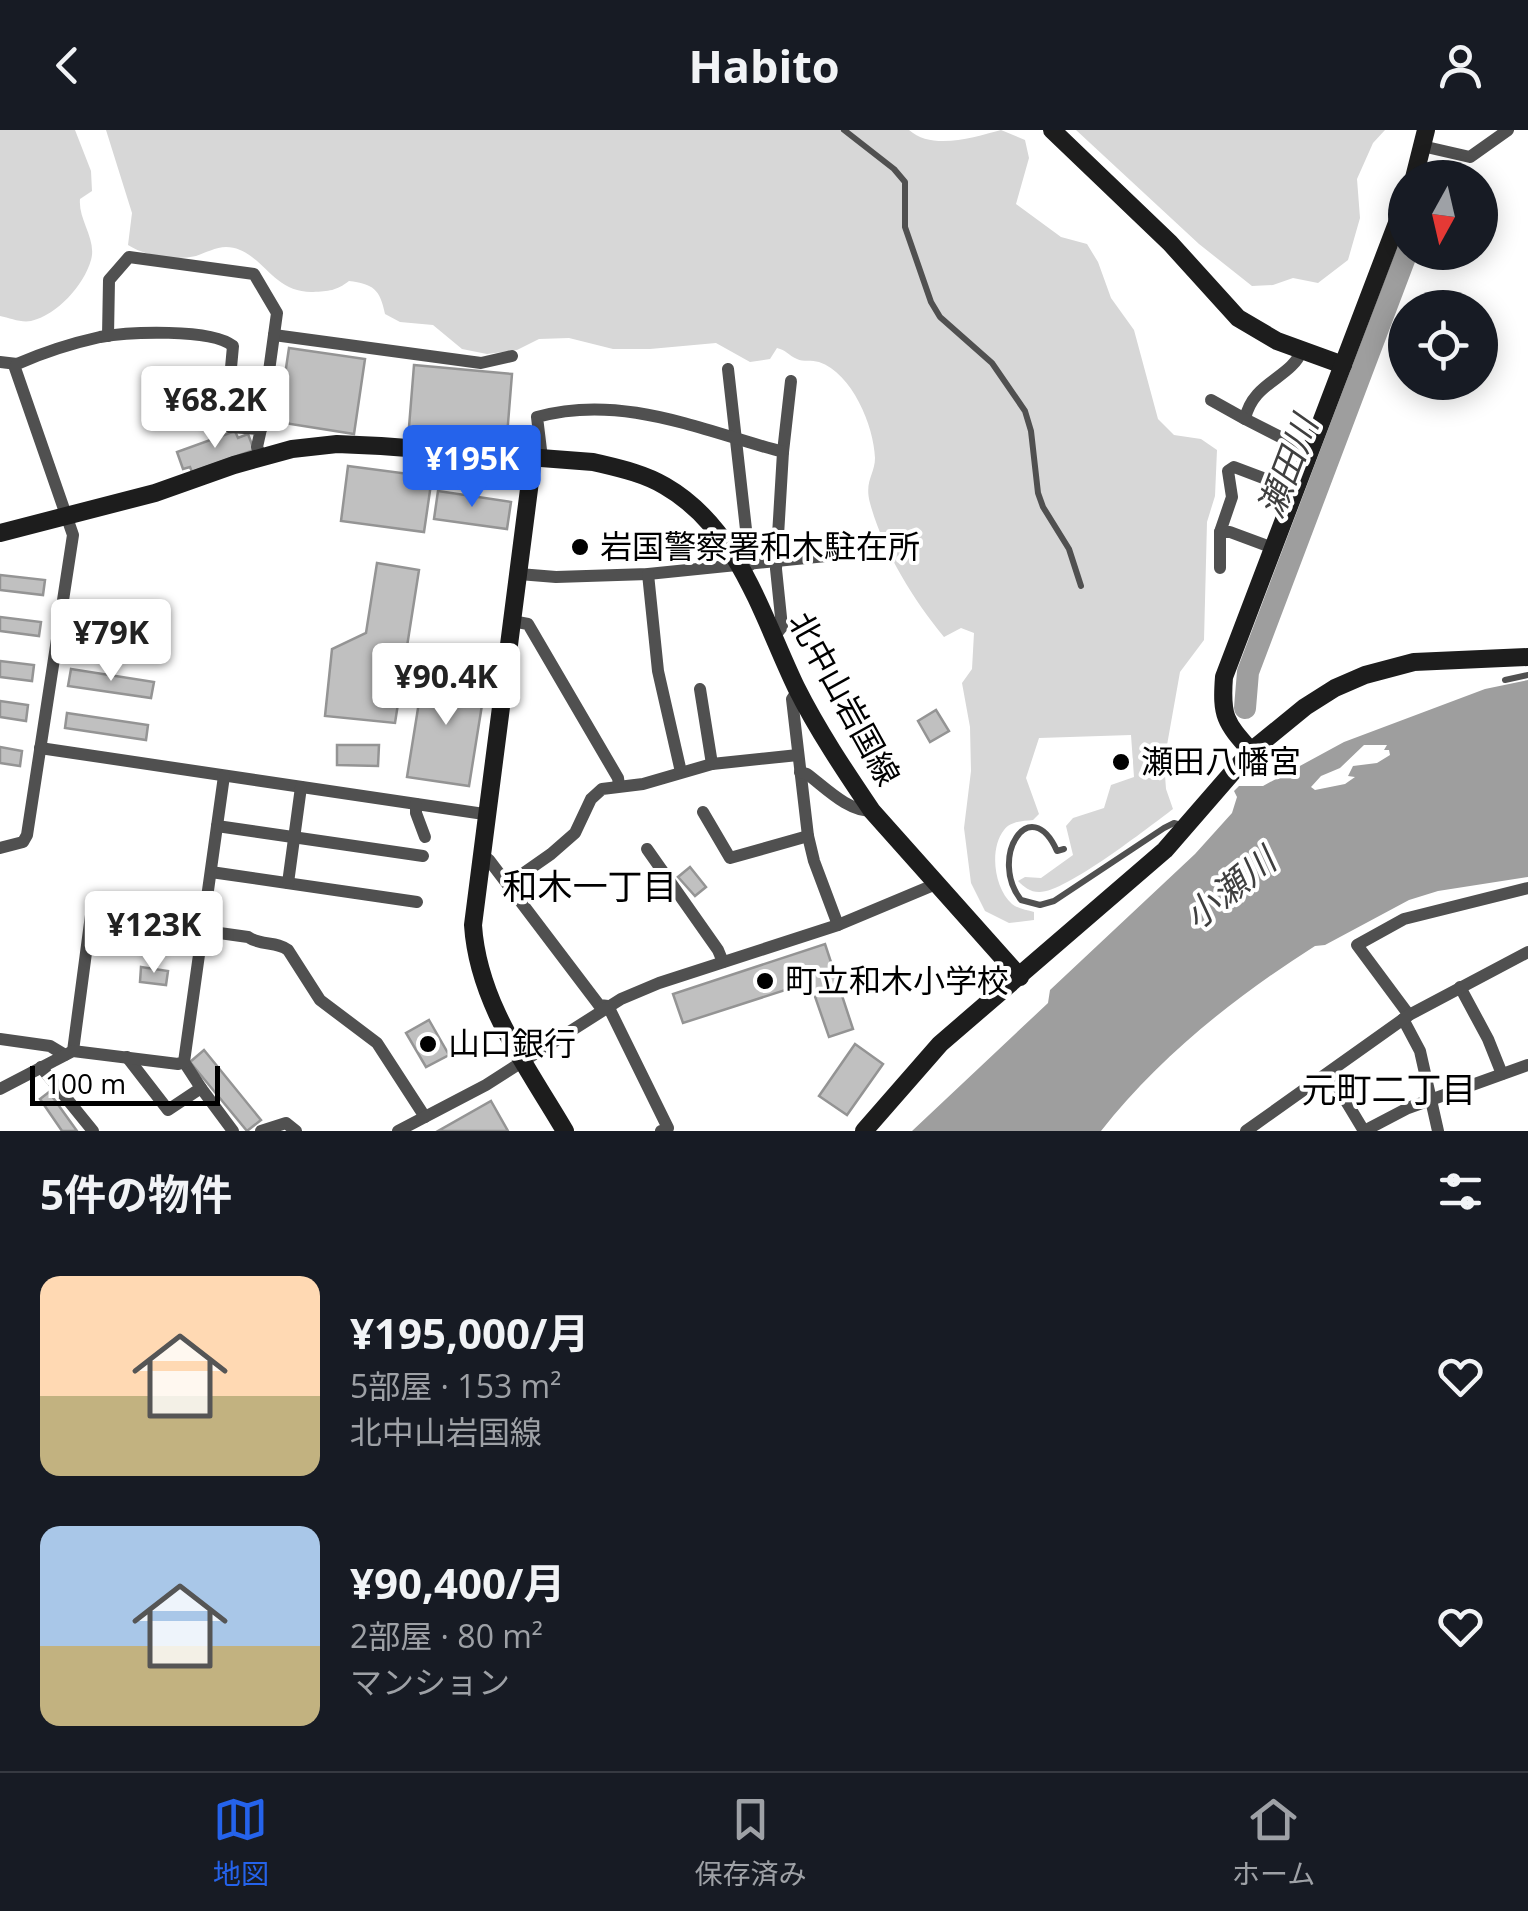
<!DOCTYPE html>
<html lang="ja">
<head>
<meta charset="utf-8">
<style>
  :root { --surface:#171b24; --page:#20242c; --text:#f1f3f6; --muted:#9ea1a6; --line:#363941; --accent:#2563eb }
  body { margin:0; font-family:"Open Sans","Noto Sans JP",sans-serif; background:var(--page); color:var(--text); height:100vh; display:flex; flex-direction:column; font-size:38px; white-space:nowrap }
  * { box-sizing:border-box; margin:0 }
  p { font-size:32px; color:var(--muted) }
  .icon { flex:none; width:55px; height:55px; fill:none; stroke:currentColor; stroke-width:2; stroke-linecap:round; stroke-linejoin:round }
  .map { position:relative; height:1001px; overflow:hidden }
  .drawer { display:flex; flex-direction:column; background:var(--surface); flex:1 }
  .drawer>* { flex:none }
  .needle { width:65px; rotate:188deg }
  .controls { position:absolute; left:1388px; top:30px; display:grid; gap:20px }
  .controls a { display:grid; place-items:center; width:110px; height:110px; border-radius:50%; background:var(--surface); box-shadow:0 5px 25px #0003; font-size:50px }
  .scale { position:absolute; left:30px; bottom:25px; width:190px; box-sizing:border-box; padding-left:10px; border:5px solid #000; border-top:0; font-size:28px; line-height:35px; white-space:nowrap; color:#000; -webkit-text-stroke:8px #fff; paint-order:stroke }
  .price { position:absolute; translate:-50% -85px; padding:0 22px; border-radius:10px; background:#fff; color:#222; font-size:32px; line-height:65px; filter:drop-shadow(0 2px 5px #0008) }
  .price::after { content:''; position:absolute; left:50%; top:60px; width:30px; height:22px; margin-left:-15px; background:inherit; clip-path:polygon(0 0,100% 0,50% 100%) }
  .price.on { background:var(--accent); color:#fff }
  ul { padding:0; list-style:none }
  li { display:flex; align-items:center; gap:30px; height:250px; padding:0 40px }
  li span { display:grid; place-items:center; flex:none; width:280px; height:200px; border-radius:20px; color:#555 }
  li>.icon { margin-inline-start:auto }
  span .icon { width:120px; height:120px; fill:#fffc; stroke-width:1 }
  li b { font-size:42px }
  h2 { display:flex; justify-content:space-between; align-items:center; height:120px; padding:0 40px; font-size:42px }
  header { display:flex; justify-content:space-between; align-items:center; height:130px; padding:0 40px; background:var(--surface); font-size:45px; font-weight:700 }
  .menu { display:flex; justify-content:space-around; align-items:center; height:140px; border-top:2px solid var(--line); background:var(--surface); font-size:28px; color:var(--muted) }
  .menu a { display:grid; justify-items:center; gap:5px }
  .menu .on { color:var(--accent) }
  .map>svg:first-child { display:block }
  .green { fill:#d7d7d7 }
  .water { fill:#9e9e9e; fill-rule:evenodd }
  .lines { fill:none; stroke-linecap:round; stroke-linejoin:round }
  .river { stroke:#9e9e9e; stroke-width:22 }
  .building { fill:#c0c0c0; stroke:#949494; stroke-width:2.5 }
  .lane { stroke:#505050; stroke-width:6 }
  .street { stroke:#505050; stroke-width:12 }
  .secondary { stroke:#1d1d1d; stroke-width:18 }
  .poi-dot { fill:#000; stroke:#fff; stroke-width:4 }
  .labels { text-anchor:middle; stroke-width:8; stroke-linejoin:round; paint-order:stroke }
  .poi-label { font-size:32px; fill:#000; stroke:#fff; text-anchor:start }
  .street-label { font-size:32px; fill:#000; stroke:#fff }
  .water-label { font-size:35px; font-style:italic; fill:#3f3f3f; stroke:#fff }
  .neighbourhood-label { font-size:35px; fill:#000; stroke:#fff }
</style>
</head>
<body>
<header><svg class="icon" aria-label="back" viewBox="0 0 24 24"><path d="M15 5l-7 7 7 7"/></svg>Habito<svg class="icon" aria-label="person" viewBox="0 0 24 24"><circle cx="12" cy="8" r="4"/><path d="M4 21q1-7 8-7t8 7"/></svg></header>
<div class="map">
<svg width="1528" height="1001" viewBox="0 0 1528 1001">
  <rect width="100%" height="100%" fill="#fff"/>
  <g class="green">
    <path d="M0,0h75l16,41 1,20 -12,8c-2,21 17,40 11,61 -7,25 -34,55 -60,61 -10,2 -21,-3 -31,-5z"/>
    <path d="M106,0h803c24,21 65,7 92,0l24,10 4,18 -13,46 45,33 26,7 11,18 13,36 23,32 24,89 16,16 27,4 16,11 -2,46 -8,26 -3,118 -24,32 -16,90 2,27 7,20c-24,18 -108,84 -134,83 -9,0 -15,-5 -21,-11l7,-4 16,1 32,-23 -7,-29 7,-8 31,-10 7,-23 23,-8 -3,-42 -92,3 -13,40 13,36 -6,6c-10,1 -22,1 -29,10 -15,19 -10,58 8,74 6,5 15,6 22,8v8l-25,3 -24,-12 -14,-28 -7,-55 7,-57 -1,-44 -8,-44 10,-14 2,-36 -13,-5 -17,9c-31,-38 -61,-86 -74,-134 -6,-22 5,-29 5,-45 -1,-32 -23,-85 -56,-96 -7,-2 -16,0 -22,-3 -9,-4 -11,-9 -20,-11l-7,11 -20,3 -34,-19 -66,6h-37l-44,-11 -30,1 -22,11 -30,4 -25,-5 -29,-24 -33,-3 -15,-8c-5,-25 -12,-30 -36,-33 -13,10 -20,10 -36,11 -43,1 -51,-44 -87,-45 -10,0 -21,6 -30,9 -21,5 -51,0 -68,-11l4,-32z"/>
    <polygon points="1076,0 1385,0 1373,13 1357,49 1360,88 1348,130 1318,153 1293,148 1273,155 1252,156 1199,114"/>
  </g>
  <path class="water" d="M1528,550v197l-90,14 -29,9 -84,45 -10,1c-79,50 -156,111 -214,185h-189l136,-128 2,-13 145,-136 37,-41 5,-16 -3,-6 5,-5h24l81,-44 141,-53zM1364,615h23l-3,5h5l1,5 -13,8 -24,3 -5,10 7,1 -10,7 -30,6 -4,-3 10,-11 19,-8z"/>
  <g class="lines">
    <g class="river">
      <polyline points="1431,48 1431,45"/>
      <polyline points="1245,578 1248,542 1407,122"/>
    </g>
  </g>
  <g class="building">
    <polygon points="289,218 365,229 354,304 278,292"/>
    <polygon points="414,235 512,244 507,306 409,297"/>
    <polygon points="235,301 238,308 248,304 254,320 192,342 190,337 183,339 177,322"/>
    <polygon points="348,336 432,347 424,402 341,391"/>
    <polygon points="438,361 511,372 507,399 434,389"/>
    <polygon points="377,433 419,440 395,593 325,586 332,519 366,503"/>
    <polygon points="0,445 45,450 43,465 0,460"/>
    <polygon points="0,487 41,492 39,506 0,501"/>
    <polygon points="80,493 161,506 159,522 78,510"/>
    <polygon points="0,531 34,535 32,551 0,547"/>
    <polygon points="71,539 154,552 151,568 68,556"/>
    <polygon points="424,541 486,550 469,656 407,647"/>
    <polygon points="0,571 28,575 26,591 0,587"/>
    <polygon points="936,580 949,601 930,612 918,591"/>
    <polygon points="67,583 148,595 146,610 65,598"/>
    <polygon points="337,615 379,615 378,636 337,635"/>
    <polygon points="0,617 22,621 20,636 0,633"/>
    <polygon points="690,737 706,757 695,766 678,747"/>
    <polygon points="825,814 853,899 829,907 810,852 683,893 673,864"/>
    <polygon points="141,837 168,841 166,855 140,852"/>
    <polygon points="429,890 449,925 426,937 406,903"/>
    <polygon points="855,914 883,934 847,985 819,966"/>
    <polygon points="204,920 261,990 247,1001 190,932"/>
    <polygon points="49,962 77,1001 62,1001 40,969"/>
    <polygon points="491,971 508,1001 438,1001"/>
  </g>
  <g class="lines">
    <g class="lane">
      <polyline points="844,0 894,39 905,52 905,97 931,172 940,187 992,233 1025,281 1031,301 1038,363 1043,377 1069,419 1081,456"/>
      <polyline points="1505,550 1528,545"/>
      <path d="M1064,719l-7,2c-27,-60 -69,7 -36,49l19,5 14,-4 110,-73 10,-5 7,2"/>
    </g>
    <g class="street">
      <polyline points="1422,16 1470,27 1508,0"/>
      <polyline points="274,205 481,233 512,226"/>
      <polyline points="108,206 109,150 129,127 254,144 277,183 261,299"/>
      <path d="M1302,220c-11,29 -49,31 -57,69l65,33"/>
      <polyline points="0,232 17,234"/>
      <polyline points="728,239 750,435"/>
      <polyline points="1211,270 1245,289"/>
      <polyline points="783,322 791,251"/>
      <path d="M533,328l8,-8 -4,-33c85,-24 166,14 246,35l-7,117 6,58 -9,11"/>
      <polyline points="1220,402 1232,367 1228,341 1234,337 1295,360"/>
      <polyline points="1220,438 1220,402 1230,402 1273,418"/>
      <polyline points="519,444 556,447 648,444 856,423"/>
      <polyline points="648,444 658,541 681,642"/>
      <polyline points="512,491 528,494 618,648 619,655"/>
      <polyline points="700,559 712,634"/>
      <polyline points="798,560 792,569 808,706 814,731 838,795"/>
      <polyline points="40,618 484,684"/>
      <path d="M800,642l7,2c19,14 40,37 65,37"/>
      <polyline points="416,674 416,683 425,707"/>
      <polyline points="703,682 730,728 808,706"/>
      <polyline points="217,696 423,726"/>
      <path d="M0,718l23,-6 4,-7 46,-300 -58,-167 2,-4c25,-11 56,-21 83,-27 28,-5 111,-9 133,9l-7,76 3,5 32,2 -4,18 4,9"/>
      <polyline points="647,719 718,820 723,832"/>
      <polyline points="480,723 489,730 599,875 608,876 668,998 661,1001"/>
      <polyline points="211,742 417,772"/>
      <polyline points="288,753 301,657"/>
      <polyline points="508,754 551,724 575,703 591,669 602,659 643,654 712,634 798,625"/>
      <polyline points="1460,857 1488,909 1502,944"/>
      <polyline points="1409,885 1357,815 1404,789 1528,758"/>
      <polyline points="1403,889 1420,921 1438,1001"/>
      <polyline points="0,909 50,916 65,925"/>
      <path d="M73,921l18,-136 157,22c13,9 29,4 40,13l32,50 57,43 48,74"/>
      <polyline points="127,927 168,980 201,958 184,932"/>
      <polyline points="41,937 93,1001"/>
      <polyline points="1329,943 1364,1001"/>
      <polyline points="201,958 233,1001"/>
      <polyline points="0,959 73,921 178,934 184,932 224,646"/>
      <polyline points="261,1001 286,993 296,1001"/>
      <polyline points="398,1001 486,955 621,869 659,853 838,795 936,754"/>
      <polyline points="1246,1001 1409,885 1528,822"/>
      <polyline points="1364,1001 1408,978 1528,935"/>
    </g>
    <g class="secondary">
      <polyline points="1052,0 1170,113 1238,188 1277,211 1343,235"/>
      <polyline points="1414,48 1426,0"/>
      <path d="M533,328l-60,467c5,78 54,141 92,206"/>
      <path d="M0,403l155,-40 79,-28 58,-16 45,-5 44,2 212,16c25,6 50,11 72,24 73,42 97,130 131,201 22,44 49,84 76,124l148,166"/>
      <path d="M1251,621c-26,-29 -30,-35 -27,-74l181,-475"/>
      <polyline points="864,1001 940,914 1165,720 1251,621 1305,577 1335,558 1365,545 1414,532 1528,527"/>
    </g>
  </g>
  <g class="poi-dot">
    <circle cx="580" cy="417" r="10"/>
    <circle cx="1121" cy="632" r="10"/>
    <circle cx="765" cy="851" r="10"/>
    <circle cx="428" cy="914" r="10"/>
  </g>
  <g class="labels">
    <g class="poi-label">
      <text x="600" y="428">岩国警察署和木駐在所</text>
      <text x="1141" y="643">瀬田八幡宮</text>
      <text x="785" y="862">町立和木小学校</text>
      <text x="448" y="925">山口銀行</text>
    </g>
    <g class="street-label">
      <text transform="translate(844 569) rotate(61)" y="11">北中山岩国線</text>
    </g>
    <g class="water-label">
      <text transform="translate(1288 337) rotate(-69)" y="12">瀬田川</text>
      <text transform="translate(1230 759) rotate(-39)" y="12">小瀬川</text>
    </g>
    <g class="neighbourhood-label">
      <text x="590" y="769">和木一丁目</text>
      <text x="1389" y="972">元町二丁目</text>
    </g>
  </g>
</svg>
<div class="controls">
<a><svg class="needle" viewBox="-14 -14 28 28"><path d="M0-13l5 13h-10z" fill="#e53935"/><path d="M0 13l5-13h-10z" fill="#9ea1a6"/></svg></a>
<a><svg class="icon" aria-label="locate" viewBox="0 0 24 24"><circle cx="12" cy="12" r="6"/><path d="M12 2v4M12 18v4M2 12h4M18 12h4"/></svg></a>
</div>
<div class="scale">100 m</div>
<b class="price" style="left:215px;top:321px">¥68.2K</b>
<b class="price on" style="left:472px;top:380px">¥195K</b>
<b class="price" style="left:111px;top:554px">¥79K</b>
<b class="price" style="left:446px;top:598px">¥90.4K</b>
<b class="price" style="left:154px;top:846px">¥123K</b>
</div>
<section class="drawer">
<h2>5件の物件<svg class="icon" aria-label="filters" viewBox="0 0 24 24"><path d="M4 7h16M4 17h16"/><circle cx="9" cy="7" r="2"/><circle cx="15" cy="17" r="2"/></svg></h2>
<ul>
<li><span style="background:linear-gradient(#ffd9b3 60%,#c2b280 0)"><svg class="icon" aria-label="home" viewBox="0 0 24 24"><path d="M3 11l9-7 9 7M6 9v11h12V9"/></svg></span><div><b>¥195,000/月</b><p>5部屋 · 153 m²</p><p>北中山岩国線</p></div><svg class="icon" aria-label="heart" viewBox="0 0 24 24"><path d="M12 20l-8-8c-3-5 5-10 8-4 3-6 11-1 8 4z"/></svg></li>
<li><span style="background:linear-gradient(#a9c7e8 60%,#c2b280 0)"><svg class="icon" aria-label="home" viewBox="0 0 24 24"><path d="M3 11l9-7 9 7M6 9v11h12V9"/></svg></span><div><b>¥90,400/月</b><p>2部屋 · 80 m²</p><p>マンション</p></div><svg class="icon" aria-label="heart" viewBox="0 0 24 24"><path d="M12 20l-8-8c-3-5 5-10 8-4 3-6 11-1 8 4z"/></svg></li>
</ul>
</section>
<nav class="menu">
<a class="on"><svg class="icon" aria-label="map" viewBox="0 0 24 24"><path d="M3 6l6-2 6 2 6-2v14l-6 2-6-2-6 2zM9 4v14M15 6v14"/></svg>地図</a>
<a><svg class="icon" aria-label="saved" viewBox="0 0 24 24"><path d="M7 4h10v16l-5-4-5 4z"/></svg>保存済み</a>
<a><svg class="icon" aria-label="home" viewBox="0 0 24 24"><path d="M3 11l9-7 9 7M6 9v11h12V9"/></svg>ホーム</a>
</nav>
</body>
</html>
